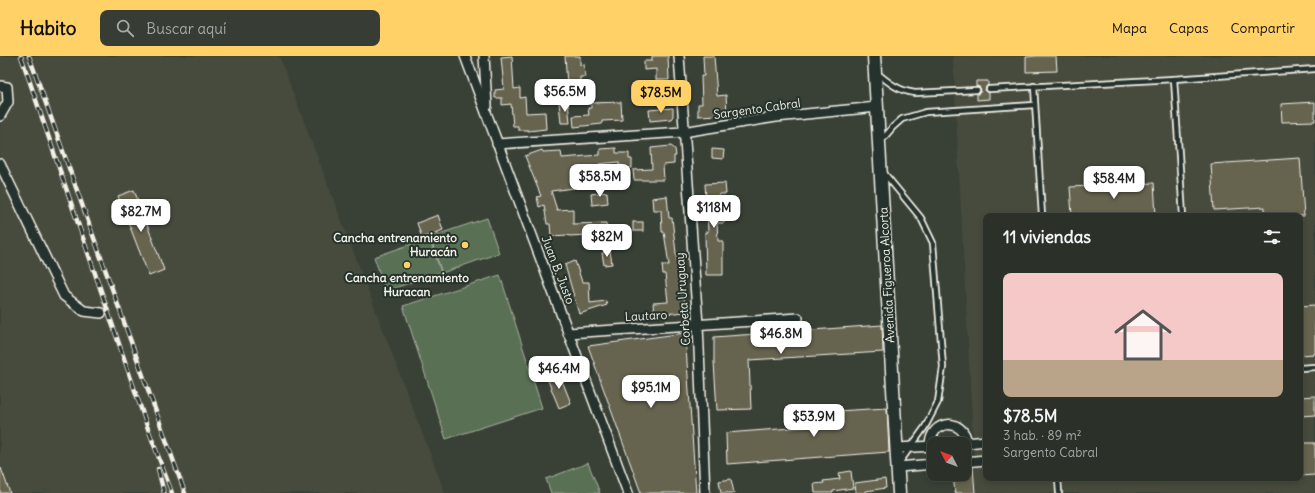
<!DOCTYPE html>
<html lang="es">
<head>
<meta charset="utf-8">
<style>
  :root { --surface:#2b3129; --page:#373d35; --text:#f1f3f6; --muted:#a6a9a8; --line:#474c46; --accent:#ffd166 }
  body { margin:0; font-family:Delius,sans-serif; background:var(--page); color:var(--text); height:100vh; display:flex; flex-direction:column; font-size:15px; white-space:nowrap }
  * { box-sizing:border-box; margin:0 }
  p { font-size:13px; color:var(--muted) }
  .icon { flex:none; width:22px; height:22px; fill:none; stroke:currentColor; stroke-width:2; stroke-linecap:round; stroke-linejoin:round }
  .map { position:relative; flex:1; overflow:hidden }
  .sheet { position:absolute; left:983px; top:157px; width:320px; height:268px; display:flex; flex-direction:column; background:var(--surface); border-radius:8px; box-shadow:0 2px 6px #0003,0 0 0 1px var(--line) }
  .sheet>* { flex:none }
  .needle { width:26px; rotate:312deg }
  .controls { position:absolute; left:927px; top:381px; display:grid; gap:8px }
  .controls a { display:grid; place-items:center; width:44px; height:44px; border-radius:8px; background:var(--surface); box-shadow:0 2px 6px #0003,0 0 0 1px var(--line); font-size:20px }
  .price { position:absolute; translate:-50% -34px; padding:0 9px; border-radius:8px; background:#fff; color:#222; font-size:13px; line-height:26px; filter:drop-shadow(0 1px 2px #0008) }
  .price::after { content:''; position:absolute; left:50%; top:24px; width:12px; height:9px; margin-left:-6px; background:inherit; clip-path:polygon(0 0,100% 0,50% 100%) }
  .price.selected { background:var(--accent); color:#111 }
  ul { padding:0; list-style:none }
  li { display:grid; align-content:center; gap:8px; height:212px; padding:0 20px }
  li+li { border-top:1px solid var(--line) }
  li span { display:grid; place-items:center; height:124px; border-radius:8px; color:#555 }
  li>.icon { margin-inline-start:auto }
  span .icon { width:72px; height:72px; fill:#fffc; stroke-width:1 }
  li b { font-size:17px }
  h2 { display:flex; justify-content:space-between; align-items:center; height:48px; padding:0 20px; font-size:17px }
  header { display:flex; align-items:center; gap:24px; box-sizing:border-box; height:56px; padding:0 20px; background:var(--accent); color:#111 }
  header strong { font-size:19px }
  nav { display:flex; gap:22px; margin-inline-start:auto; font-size:14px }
  .search { width:280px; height:36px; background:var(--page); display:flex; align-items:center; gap:10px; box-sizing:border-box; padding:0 14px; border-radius:8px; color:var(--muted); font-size:15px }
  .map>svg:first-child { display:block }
  .built { fill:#464b3e; fill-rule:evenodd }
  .green { fill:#5a7054; stroke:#a7b09e }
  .building { fill:#66634f; stroke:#f4f1e8 }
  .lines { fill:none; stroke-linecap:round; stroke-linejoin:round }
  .service-casing { stroke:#f4f1e8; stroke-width:8 }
  .minor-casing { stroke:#f4f1e8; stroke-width:12 }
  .secondary-casing { stroke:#f4f1e8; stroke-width:15 }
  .service { stroke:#26332d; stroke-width:4.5 }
  .minor { stroke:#26332d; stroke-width:9 }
  .secondary { stroke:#26332d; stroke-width:12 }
  .rail-casing { stroke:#f4f1e8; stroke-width:4.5 }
  .rail { stroke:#26332d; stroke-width:3; stroke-dasharray:9; stroke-linecap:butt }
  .poi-dot { fill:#ffd166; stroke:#26332d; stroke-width:1.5 }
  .labels { text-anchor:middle; stroke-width:4; stroke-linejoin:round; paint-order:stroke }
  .street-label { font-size:12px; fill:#f4f1e8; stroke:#26332d }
  .poi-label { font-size:12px; font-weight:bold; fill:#f4f1e8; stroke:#26332d; text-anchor:end }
</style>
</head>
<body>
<header>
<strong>Habito</strong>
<div class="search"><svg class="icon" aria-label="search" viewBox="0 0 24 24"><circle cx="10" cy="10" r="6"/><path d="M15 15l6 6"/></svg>Buscar aquí</div>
<nav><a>Mapa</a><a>Capas</a><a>Compartir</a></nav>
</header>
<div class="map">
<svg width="1315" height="437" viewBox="0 0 1315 437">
  <rect width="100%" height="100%" fill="#394137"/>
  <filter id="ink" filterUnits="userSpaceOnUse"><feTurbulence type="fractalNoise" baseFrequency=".025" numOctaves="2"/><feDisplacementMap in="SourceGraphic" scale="8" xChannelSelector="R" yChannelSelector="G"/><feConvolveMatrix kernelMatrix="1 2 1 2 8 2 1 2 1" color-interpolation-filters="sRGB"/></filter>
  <g filter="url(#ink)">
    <g class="built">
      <polygon points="0,0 279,0 445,437 0,437"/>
      <path d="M953,0h362v437h-341l-1,-54zM986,160h314v262h-314z"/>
    </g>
    <g class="green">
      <polygon points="487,162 499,197 442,217 430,181"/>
      <polygon points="429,182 441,216 386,235 374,201"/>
      <polygon points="500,219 542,352 446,383 403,250"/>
      <polygon points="588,407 600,437 551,437 546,423"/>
    </g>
    <g class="building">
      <polygon points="512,0 514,33 520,32 520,42 525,41 526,57 545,56 546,73 528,75 528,74 518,74 518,70 513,70 511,48 502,49 502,42 495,42 495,34 504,33 501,1"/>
      <polygon points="565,0 580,0 580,9 584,8 585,21 580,21 580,27 567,29"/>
      <polygon points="652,0 668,0 669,24 656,24 656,13 644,14 644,5 652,5"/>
      <polygon points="703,0 714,0 717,40 726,39 727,57 717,58 718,59 698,60 698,48 702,48 701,20 704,20"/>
      <polygon points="1037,0 1056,0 1057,15 1026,16 1026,1"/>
      <polygon points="976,25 988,25 988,29 986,31 985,34 989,37 989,43 977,44 977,38 980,36 981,33 979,31 976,30"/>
      <polygon points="568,46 570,67 561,67 559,47"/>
      <polygon points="621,46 622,64 602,65 602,68 574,71 573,60 589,59 588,52 591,52 591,47"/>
      <polygon points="1315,46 1315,65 1282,66 1281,48"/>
      <polygon points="673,52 673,60 671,63 650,65 649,54"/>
      <polygon points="671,90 675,93 676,100 674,100 674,108 663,109 664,124 634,124 633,114 652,113 651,92"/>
      <polygon points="616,92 616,97 629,97 629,103 632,103 632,112 622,113 622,109 619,110 619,106 599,108 600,119 582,120 583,127 574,127 574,132 551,135 557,154 573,153 573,168 606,167 607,178 569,180 568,179 551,180 550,168 547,168 544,149 539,151 537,141 541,140 525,100 542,94 543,96 561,95 562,102 600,99 600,93"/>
      <polygon points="712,93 724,94 723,103 712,102"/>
      <polygon points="1300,102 1304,160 1265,160 1265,151 1214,154 1211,108"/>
      <polygon points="725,127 726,138 719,138 720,156 724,156 724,167 717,167 718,185 723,185 723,219 706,219 705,176 708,176 707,154 702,154 702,144 706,144 705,128"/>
      <polygon points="1154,127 1156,160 1072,160 1070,131"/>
      <polygon points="134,134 164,214 149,220 118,140"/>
      <polygon points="607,136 608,147 592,149 591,138"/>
      <polygon points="667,140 669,162 672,162 681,240 684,240 685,256 654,259 653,247 668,246 665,218 663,218 662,209 669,209 664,176 662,176 661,154 653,154 652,142"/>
      <polygon points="438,159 443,174 422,182 417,167"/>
      <rect x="633" y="166" width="10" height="9"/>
      <polygon points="610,195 612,208 604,209 602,197"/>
      <polygon points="575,205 582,226 589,226 590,247 606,245 607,249 579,258 565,209"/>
      <polygon points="1315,249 1315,298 1300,299 1300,250"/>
      <polygon points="882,269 883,296 749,304 751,353 717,354 714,306 714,281"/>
      <polygon points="685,277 696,437 641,437 588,290"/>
      <polygon points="559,317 571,347 559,352 547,322"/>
      <polygon points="1315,340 1315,359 1300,360 1300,341"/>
      <polygon points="887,352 889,396 727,408 726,377 805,371 803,357"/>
      <polygon points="1300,387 1315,387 1315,419 1300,420"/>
      <polygon points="973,411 975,437 955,437 953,418 964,418 964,412"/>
      <polygon points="0,412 1,412 10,437 0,437"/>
      <polygon points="851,415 853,432 833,435 833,437 815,437 814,428 824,427 823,425 840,423 839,417"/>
      <polygon points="731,423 734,437 721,437 719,425"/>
      <polygon points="885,423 886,432 866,435 866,437 856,437 855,427"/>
    </g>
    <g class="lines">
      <defs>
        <g id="service">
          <path d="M877,17c12,10 22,18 38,20l62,-3"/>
          <polyline points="1174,23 1183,160"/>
          <polyline points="1034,30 1042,160"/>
          <polyline points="989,33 1174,23 1315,13"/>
          <polyline points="882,84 893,71 902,63 926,56 1035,49"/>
          <polyline points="884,117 921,162 933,187 943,311 938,346 925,371 900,406"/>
          <polyline points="1300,312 1315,311"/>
          <polyline points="1058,422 1059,437"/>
        </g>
        <g id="minor">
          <polyline points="465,0 628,437"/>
          <polyline points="484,0 487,50"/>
          <polyline points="679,0 698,269 705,437"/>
          <polyline points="0,30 7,31 8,46 0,60"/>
          <polyline points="497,88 683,76 776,61 877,51"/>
          <polyline points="0,108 64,240 84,255 101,257"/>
          <polyline points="568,277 798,262"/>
          <polyline points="958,388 986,385"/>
          <path d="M930,390c0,-27 34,-29 37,-3"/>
          <polyline points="897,392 934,390"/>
          <polyline points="964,406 986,404"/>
          <polyline points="898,411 934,408"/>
        </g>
        <polyline id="secondary" points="874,0 899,437"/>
      </defs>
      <use href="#service" class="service-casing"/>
      <use href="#minor" class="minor-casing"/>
      <use href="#secondary" class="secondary-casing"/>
      <use href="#service" class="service"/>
      <use href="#minor" class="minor"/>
      <use href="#secondary" class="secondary"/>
      <defs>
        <g id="rail">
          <polyline points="21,0 147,370 172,437"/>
          <polyline points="29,0 185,437"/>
          <polyline points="158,413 164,437"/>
        </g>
      </defs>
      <use href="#rail" class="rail-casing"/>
      <use href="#rail" class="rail"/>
    </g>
  </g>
  <g class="poi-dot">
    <circle cx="465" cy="189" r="4"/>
    <circle cx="407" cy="209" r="4"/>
  </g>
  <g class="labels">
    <g class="street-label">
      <text transform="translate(757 53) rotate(-8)" y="4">Sargento Cabral</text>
      <text transform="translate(558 214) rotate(69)" y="4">Juan B. Justo</text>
      <text transform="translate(887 219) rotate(-93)" y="4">Avenida Figueroa Alcorta</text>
      <text transform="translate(683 243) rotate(-94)" y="4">Corbeta Uruguay</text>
      <text transform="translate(646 260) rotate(-3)" y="4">Lautaro</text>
    </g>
    <g class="poi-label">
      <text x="457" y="186">Cancha entrenamiento<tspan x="457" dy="14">Huracán</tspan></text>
      <text x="407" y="226" text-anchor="middle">Cancha entrenamiento<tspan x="407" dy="14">Huracan</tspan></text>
    </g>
  </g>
</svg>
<div class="controls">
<a><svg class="needle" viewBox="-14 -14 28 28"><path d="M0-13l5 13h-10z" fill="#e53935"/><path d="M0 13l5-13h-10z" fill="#a6a9a8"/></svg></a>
</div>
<b class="price" style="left:565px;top:57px">$56.5M</b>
<b class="price selected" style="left:661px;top:58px">$78.5M</b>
<b class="price" style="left:600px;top:142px">$58.5M</b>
<b class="price" style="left:1114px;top:144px">$58.4M</b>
<b class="price" style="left:714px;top:173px">$118M</b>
<b class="price" style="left:141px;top:177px">$82.7M</b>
<b class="price" style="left:607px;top:202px">$82M</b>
<b class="price" style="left:781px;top:299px">$46.8M</b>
<b class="price" style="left:559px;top:334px">$46.4M</b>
<b class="price" style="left:651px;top:353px">$95.1M</b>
<b class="price" style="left:814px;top:382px">$53.9M</b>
<section class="sheet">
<h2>11 viviendas<svg class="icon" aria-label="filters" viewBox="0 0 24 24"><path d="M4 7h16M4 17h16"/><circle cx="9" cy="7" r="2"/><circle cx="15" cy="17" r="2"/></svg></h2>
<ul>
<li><span style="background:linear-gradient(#f6c9c9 70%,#b9a48a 0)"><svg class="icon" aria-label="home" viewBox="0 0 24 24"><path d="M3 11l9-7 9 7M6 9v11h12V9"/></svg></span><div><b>$78.5M</b><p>3 hab. · 89 m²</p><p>Sargento Cabral</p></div></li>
</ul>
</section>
</div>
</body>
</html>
